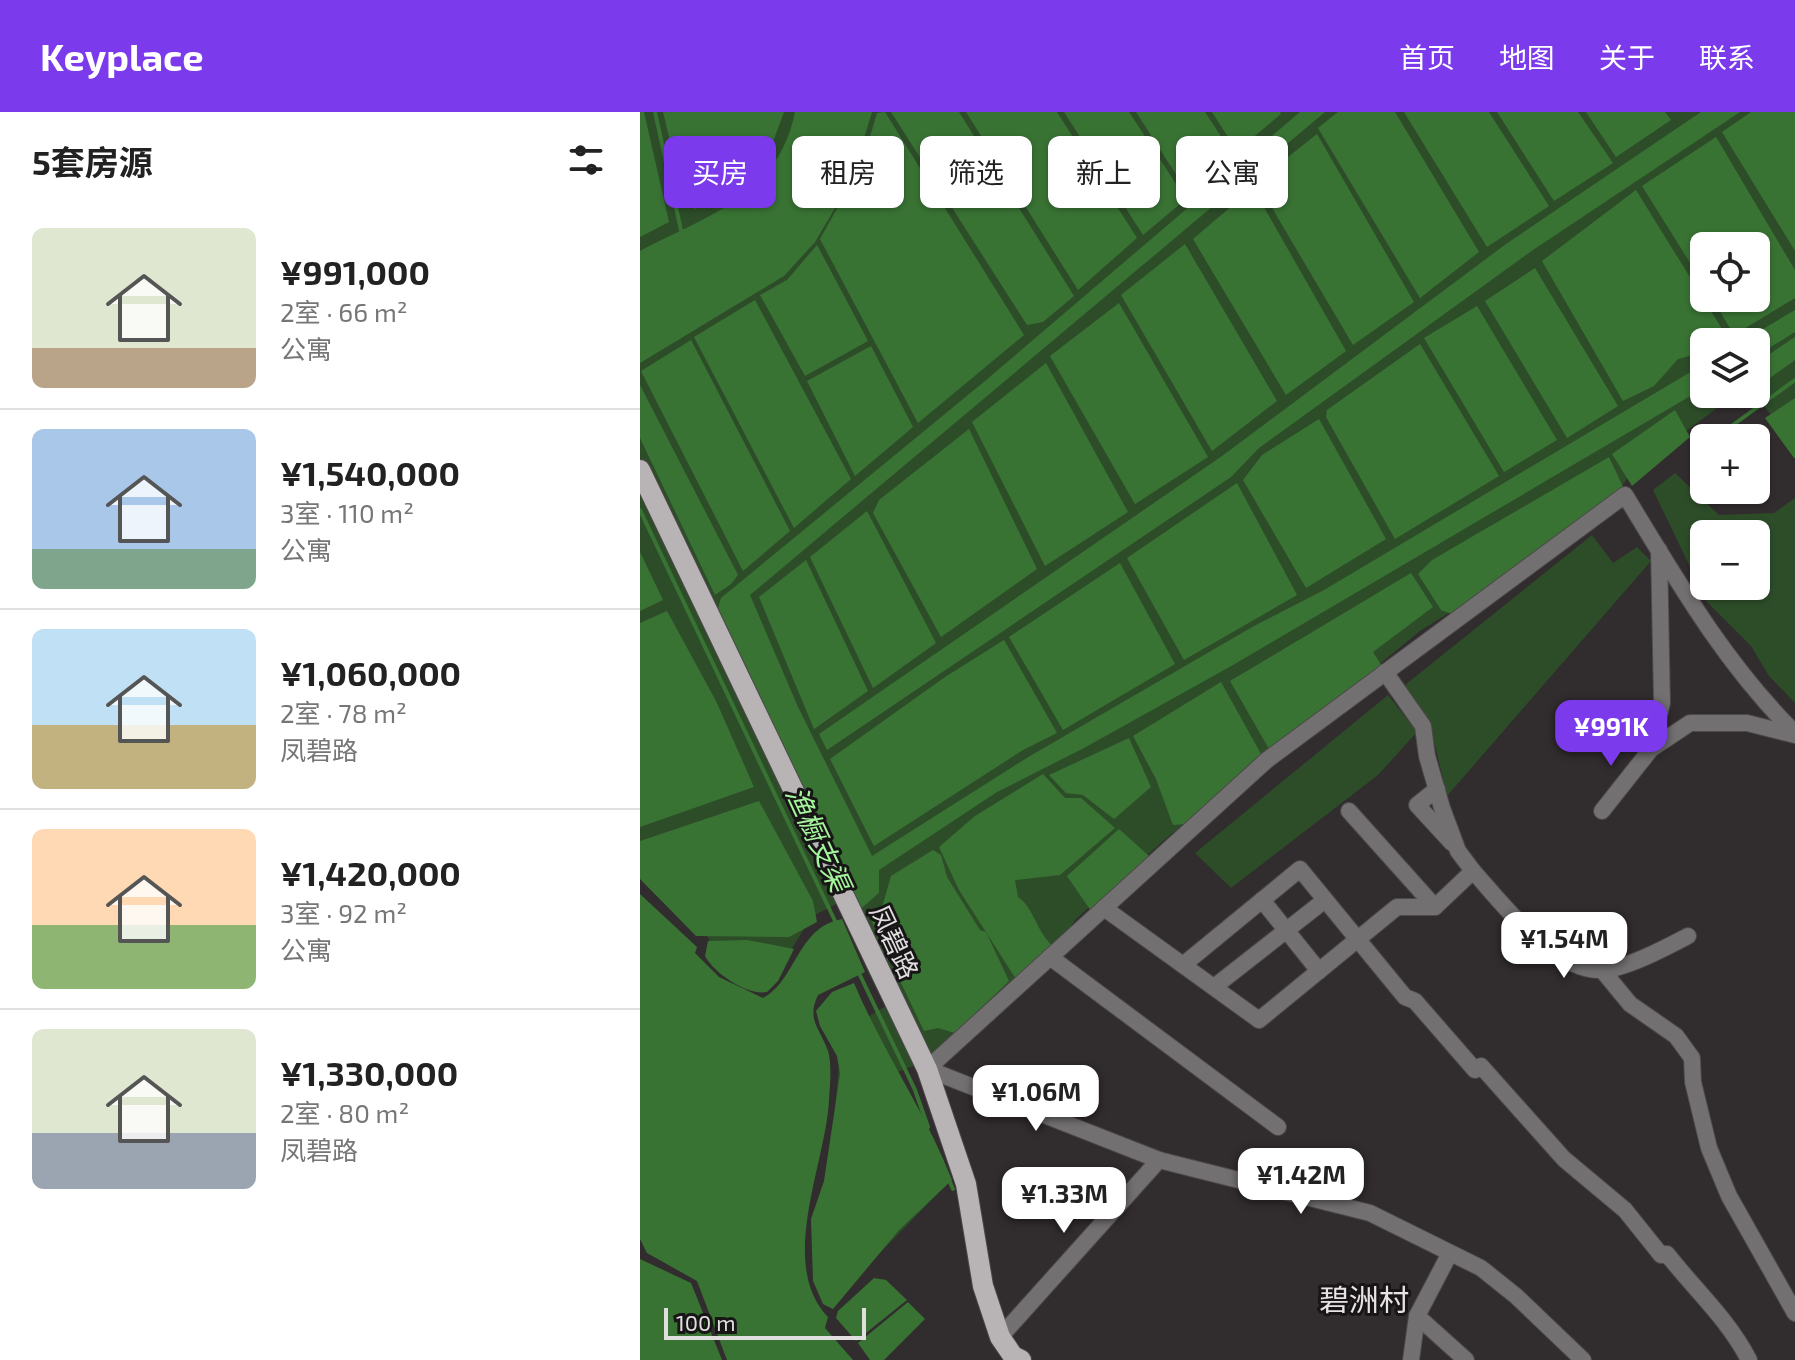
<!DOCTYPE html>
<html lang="zh">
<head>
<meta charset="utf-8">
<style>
  :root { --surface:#fff; --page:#f2f2f2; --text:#222; --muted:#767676; --line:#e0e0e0; --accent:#7c3aed }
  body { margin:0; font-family:"Exo 2","Noto Sans SC",sans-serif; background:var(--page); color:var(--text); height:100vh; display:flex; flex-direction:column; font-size:30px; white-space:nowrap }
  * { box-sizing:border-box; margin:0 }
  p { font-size:26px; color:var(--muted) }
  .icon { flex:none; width:44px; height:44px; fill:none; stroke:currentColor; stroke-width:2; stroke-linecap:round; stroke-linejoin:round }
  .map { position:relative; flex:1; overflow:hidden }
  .side { display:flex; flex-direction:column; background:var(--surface); width:640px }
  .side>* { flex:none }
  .hud { position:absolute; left:24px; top:24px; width:760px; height:72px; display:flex; gap:16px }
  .controls { position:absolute; left:1050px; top:120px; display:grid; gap:16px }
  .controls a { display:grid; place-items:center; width:80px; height:80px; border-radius:12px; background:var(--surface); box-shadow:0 2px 6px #0004; font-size:40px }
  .scale { position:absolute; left:24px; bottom:20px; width:202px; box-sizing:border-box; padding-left:8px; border:4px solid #e1dedf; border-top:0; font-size:22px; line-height:28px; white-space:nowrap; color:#e1dedf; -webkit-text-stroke:6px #171516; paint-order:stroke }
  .price { position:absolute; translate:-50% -68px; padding:0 18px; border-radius:16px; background:#fff; color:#222; font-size:26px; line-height:52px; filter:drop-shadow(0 2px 4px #0008) }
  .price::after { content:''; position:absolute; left:50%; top:48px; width:24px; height:18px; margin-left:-12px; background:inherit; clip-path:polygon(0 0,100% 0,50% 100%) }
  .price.current { background:var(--accent); color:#fff }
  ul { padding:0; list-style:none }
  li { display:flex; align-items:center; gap:24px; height:200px; padding:0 32px }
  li+li { border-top:2px solid var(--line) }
  li span { display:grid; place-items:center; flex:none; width:224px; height:160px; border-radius:12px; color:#555 }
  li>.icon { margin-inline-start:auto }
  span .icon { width:96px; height:96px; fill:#fffc; stroke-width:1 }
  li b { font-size:34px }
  h2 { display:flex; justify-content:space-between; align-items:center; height:96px; padding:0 32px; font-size:34px }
  .chip { padding:0 28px; border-radius:12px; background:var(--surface); box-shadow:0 2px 6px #0004; font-size:28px; line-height:72px }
  .chip.current { background:var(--accent); color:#fff }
  header { display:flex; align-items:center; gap:48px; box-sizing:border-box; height:112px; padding:0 40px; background:var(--accent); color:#fff }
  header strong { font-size:38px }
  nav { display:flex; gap:44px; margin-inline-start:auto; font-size:28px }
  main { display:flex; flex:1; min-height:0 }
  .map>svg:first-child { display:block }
  .green { fill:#2d4d29; fill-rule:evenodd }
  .water { fill:#397334 }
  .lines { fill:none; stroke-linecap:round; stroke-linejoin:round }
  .stream { stroke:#397334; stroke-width:4 }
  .minor-casing { stroke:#4d4849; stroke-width:18 }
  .major-casing { stroke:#4d4849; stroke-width:22 }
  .minor { stroke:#737071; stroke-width:16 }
  .major { stroke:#b8b3b4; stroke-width:20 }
  .labels { text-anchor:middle; stroke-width:6; stroke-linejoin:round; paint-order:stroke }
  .street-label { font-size:26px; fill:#e1dedf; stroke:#171516 }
  .water-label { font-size:28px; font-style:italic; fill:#a4f59c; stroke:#171516 }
  .quarter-label { font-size:30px; fill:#e8e2e3; stroke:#171516 }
</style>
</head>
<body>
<header>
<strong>Keyplace</strong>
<nav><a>首页</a><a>地图</a><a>关于</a><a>联系</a></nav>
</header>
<main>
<section class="side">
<h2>5套房源<svg class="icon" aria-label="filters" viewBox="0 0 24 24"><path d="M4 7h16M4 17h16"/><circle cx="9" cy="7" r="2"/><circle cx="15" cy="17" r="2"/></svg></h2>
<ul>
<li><span style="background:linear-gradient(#dfe7d0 75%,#b9a48a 0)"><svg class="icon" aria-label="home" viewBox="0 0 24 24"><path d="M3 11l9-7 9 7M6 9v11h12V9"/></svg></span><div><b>¥991,000</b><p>2室 · 66 m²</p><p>公寓</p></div></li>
<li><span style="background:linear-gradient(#a9c7e8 75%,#7fa58c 0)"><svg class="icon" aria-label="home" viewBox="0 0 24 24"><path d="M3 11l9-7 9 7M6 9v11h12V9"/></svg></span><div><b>¥1,540,000</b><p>3室 · 110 m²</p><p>公寓</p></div></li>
<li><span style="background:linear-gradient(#bfe0f5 60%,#c2b280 0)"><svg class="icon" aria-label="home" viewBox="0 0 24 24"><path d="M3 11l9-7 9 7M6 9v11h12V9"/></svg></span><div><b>¥1,060,000</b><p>2室 · 78 m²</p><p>凤碧路</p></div></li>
<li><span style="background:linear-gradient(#ffd9b3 60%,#8fb573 0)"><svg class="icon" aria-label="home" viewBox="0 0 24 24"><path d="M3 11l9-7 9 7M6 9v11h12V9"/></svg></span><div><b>¥1,420,000</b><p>3室 · 92 m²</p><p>公寓</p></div></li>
<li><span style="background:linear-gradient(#dfe7d0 65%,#9aa5b1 0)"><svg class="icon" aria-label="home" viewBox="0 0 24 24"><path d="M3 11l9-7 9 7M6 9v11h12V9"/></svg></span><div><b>¥1,330,000</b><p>2室 · 80 m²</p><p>凤碧路</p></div></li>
</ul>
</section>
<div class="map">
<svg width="1155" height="1248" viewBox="0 0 1155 1248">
  <rect width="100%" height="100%" fill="#312c2d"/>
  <g class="green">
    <path d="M0,0h1155v332l-41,-50 2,-52h-52v52h32l-105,78 -27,43 -184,116 -257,210 -88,79 -29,48 -82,79 -69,26 52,111 -105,108 -21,-26 21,-234 58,-34 -52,-100 -37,19 -39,65 -46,-15 -32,-52 -54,-52zM1064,134h52v52h-52z"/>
    <path d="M1035,361l44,42 55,-2 21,-15v205l-26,-27 -18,-30 -44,-44 -54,-112zM1064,422h52v52h-52z"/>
    <polygon points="952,423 973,451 997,435 1011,449 807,684 791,616 765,573"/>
    <polygon points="748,583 777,620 738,663 591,776 555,741"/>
  </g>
  <g class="water">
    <polygon points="0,0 4,0 29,110 0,125"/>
    <polygon points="23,0 144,0 124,54 55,97 43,83"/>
    <path d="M155,0h77l-17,55 -17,36 -23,39 -31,34 -144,87v-112c67,-35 139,-56 155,-139z"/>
    <polygon points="245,0 384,223 278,311 180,127 222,52 237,1"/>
    <polygon points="251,0 319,0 434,184 403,210 387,213"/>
    <polygon points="326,0 417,0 497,126 438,178"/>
    <polygon points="424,0 489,0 546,87 503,123"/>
    <polygon points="496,0 565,0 595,46 548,81"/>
    <polygon points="572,0 640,0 641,2 597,39"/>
    <polygon points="660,0 685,0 110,483 158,595 232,744 390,644 614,514 684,478 1064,252 1064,276 593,553 444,636 357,680 239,758 239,781 217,800 77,500 81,486 345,269"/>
    <polygon points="698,0 755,0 839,140 780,186 678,16"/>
    <polygon points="764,0 849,0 909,94 847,135"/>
    <polygon points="857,0 938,0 973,51 914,89"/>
    <polygon points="946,0 1025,0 1031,8 976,45"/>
    <polygon points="1061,0 1100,0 893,138 619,336 591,365 187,638 179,622 582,344 866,132"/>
    <polygon points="1111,0 1155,0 1155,139 1082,20"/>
    <polygon points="677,22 774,190 713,233 619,74 629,60"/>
    <polygon points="1076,25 1155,158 1155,186 1094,223 1072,186 1116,186 1116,134 1064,134 1064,173 1002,74"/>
    <polygon points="613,76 706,239 646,283 553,127"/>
    <polygon points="996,78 1087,225 1081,230 1064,230 1064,240 1038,247 1014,274 983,289 902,149"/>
    <polygon points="545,132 637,289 572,339 481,183"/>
    <polygon points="177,133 228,229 165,264 120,183 147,168"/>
    <polygon points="895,156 978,294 927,326 845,189"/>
    <polygon points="115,188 211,367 154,416 54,225"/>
    <polygon points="479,191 568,345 495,392 410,244"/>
    <polygon points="837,194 917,328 864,360 784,226"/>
    <polygon points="1155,198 1155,220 1116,244 1116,230 1101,230"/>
    <polygon points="1155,225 1155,248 1116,276 1116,251"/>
    <polygon points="51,228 150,419 103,459 1,259"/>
    <polygon points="780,232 859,364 755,427 686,305 687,298"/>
    <polygon points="231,234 273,315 215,364 167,269"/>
    <polygon points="406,251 488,400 405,454 332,310"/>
    <polygon points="0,273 98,463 91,472 75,483 0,326"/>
    <polygon points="1155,286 1155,346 1154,346 1125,306"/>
    <polygon points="1035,298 1050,325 992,374 972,342"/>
    <polygon points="679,307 746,427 666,476 603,368 622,343"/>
    <polygon points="329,317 397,457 301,525 233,401 239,388"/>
    <polygon points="969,345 984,377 812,502 801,498 778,462 792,448"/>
    <polygon points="597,371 657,483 544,548 487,446"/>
    <polygon points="227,399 296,531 233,576 170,445"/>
    <polygon points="0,440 23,488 0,499"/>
    <polygon points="166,448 228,579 174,617 119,485"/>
    <polygon points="480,451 535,552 423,618 369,525"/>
    <polygon points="771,461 793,495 733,540 742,554 629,637 590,569"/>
    <polygon points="27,499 76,589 114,675 0,715 0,511"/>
    <polygon points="364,528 417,621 383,638 234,734 190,647 305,565"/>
    <polygon points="581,570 621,642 546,712 533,713 516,667 493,624"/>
    <polygon points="489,626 511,675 474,707 443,683 426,681 409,663"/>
    <path d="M403,662l22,24h16l34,30 -55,47 -45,5 3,17c15,9 19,36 35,49l-37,33 -57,-89 -20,-43 36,-31z"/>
    <polygon points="119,689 173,789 177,810 149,825 56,824 0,767 0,729"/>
    <polygon points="479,717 510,745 451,799 427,764"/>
    <polygon points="293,738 301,743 307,765 340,818 346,820 369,869 315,921 298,916 284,919 231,808 243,792 251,764"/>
    <path d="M0,782l57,53 -2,6 24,24 44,21c33,-17 34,-71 79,-79l23,53 -47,23c-12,25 2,33 10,56 4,12 2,36 1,49 -3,64 -52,164 -1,217l-3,11 28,32h-126l-30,-79 -50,-28 -7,-14z"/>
    <path d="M107,828l47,9 -16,32 -11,11c-20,4 -53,-19 -62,-36l3,-15z"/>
    <path d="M214,871c29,69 71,128 98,197l-53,50 -66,79 -10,-5 -10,-23 -2,-62 13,-38 16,-107 -3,-18 -17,-30 -4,-15 16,-19z"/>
    <polygon points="0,1147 51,1171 82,1248 0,1248"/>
    <polygon points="234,1166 246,1168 267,1188 216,1229 196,1206 198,1199"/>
    <polygon points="268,1190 285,1207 244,1248 230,1248 218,1231"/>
  </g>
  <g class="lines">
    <g class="stream">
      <polyline points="15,0 41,118"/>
      <polyline points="1079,323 1155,268"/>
      <polyline points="0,398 196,811"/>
      <polyline points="218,859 275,978 288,1015"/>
      <polyline points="309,1068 313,1077"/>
    </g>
    <defs>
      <g id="minor">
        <polyline points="1019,438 1022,591 1011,637 1050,611 1107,611 1155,623"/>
        <polyline points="797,677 777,693 812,731"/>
        <polyline points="709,699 795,795"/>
        <polyline points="962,699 1011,637"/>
        <path d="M833,759c29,32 81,101 129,99 24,-1 65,-23 86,-34"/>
        <polyline points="622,788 679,859"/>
        <polyline points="464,796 619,908 757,795 795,795 833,759 818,739 802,696 787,644 783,614 745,560"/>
        <polyline points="410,845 638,1015"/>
        <path d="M543,853l117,-96 105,128 10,4 60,69 6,-4 83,93 61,51 36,45 6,-1c28,36 61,65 82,106"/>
        <polyline points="962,858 990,892 1036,924 1052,946 1053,970 1069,1036 1089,1084 1155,1201"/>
        <polyline points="574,875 685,788"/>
        <polyline points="777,1204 826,1248"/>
        <polyline points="360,1225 519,1048"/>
        <polyline points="771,1248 777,1204 810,1141"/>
        <path d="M943,1248l-67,-64 -35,-28 -111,-55 -211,-53 -232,-91 340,-309 358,-265c51,84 100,169 170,238"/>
      </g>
      <polyline id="major" points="0,358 287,957 326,1072 343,1174 360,1225 373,1244 381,1248"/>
    </defs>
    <use href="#minor" class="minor-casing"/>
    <use href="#major" class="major-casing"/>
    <use href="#minor" class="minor"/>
    <use href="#major" class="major"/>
  </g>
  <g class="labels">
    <g class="street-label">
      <text transform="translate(254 830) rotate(65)" y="9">凤碧路</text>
    </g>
    <g class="water-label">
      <text transform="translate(178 727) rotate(65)" y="10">渔橱支渠</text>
    </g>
    <g class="quarter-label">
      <text x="724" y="1199">碧洲村</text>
    </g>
  </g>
</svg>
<div class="controls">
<a><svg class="icon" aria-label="locate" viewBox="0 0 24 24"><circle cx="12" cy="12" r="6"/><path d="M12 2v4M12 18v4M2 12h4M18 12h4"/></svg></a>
<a><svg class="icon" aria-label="layers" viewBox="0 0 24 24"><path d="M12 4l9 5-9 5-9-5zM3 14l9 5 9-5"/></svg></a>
<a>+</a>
<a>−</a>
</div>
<div class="scale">100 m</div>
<b class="price current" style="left:971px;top:656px">¥991K</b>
<b class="price" style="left:924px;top:868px">¥1.54M</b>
<b class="price" style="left:396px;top:1021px">¥1.06M</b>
<b class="price" style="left:661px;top:1104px">¥1.42M</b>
<b class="price" style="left:424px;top:1123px">¥1.33M</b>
<div class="hud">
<a class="chip current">买房</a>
<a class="chip">租房</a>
<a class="chip">筛选</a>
<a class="chip">新上</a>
<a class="chip">公寓</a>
</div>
</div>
</main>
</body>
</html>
